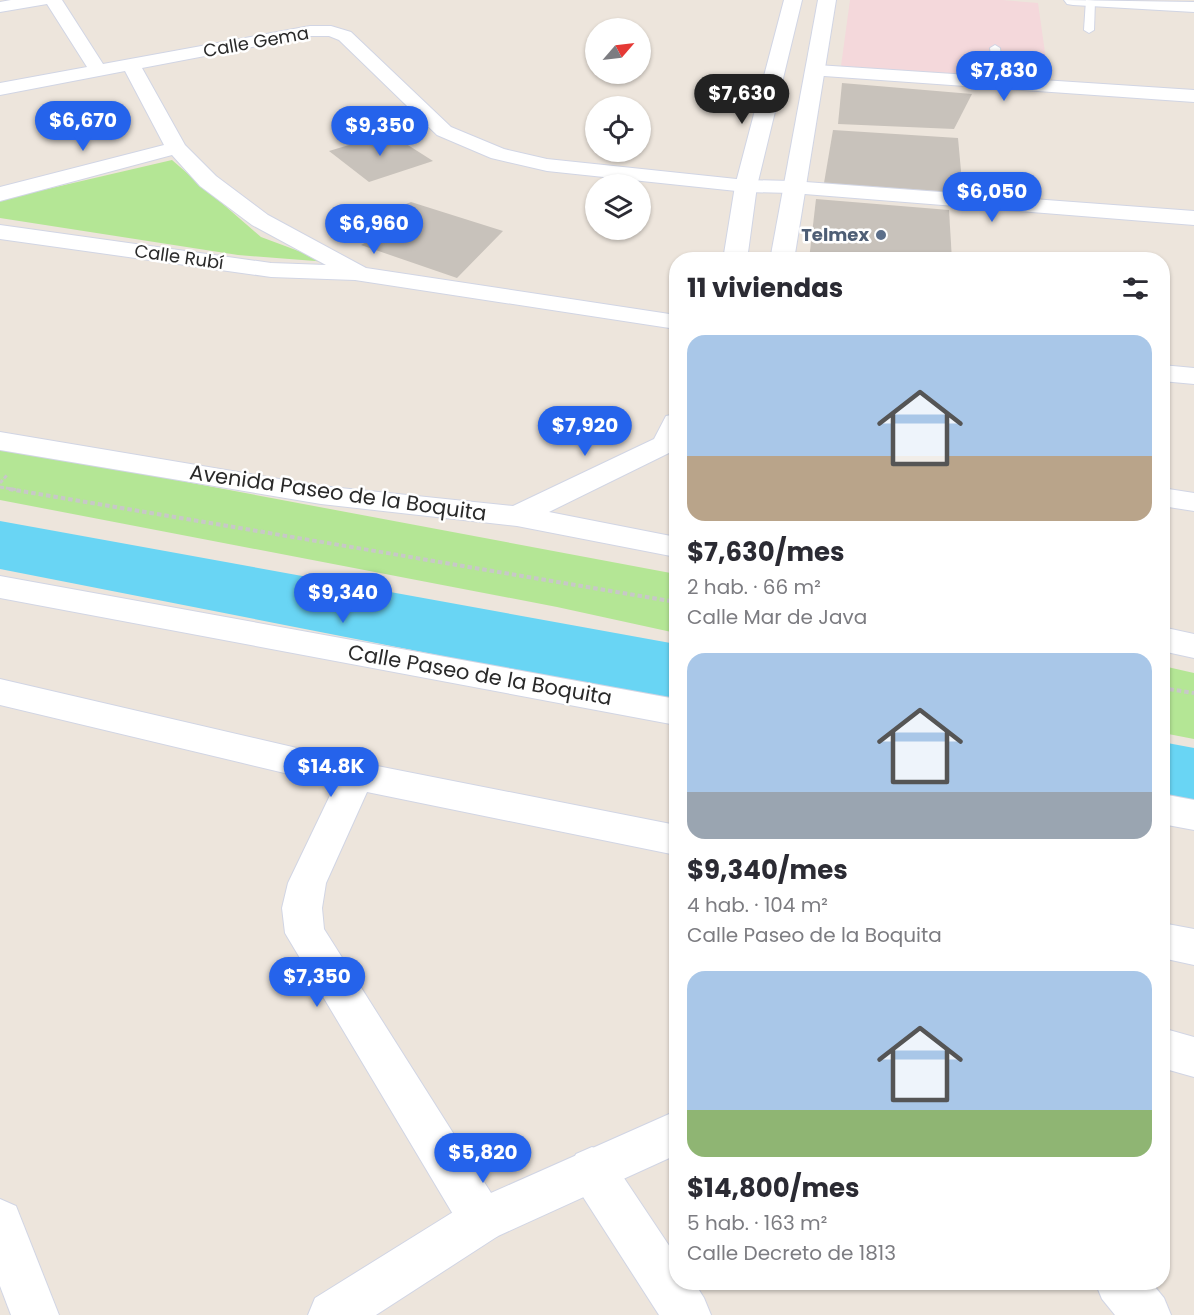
<!DOCTYPE html>
<html lang="es">
<head>
<meta charset="utf-8">
<style>
  :root { --surface:#fff; --page:#f7f7f7; --text:#2b2b33; --muted:#7c7c81; --accent:#2563eb }
  body { margin:0; font-family:Poppins,sans-serif; background:var(--page); color:var(--text); height:100vh; display:flex; flex-direction:column; font-size:22px; white-space:nowrap }
  * { box-sizing:border-box; margin:0 }
  p { font-size:20px; color:var(--muted) }
  .icon { flex:none; width:33px; height:33px; fill:none; stroke:currentColor; stroke-width:2; stroke-linecap:round; stroke-linejoin:round }
  .map { position:relative; flex:1; overflow:hidden }
  .panel { position:absolute; left:669px; top:252px; width:501px; height:1038px; display:flex; flex-direction:column; background:var(--surface); border-radius:24px; box-shadow:0 2px 4px #0004 }
  .panel>* { flex:none }
  .needle { width:39px; rotate:62deg }
  .fabs { position:absolute; left:585px; top:18px; display:grid; gap:12px }
  .fabs a { display:grid; place-items:center; width:66px; height:66px; border-radius:50%; background:var(--surface); box-shadow:0 2px 4px #0004; font-size:30px }
  .price { position:absolute; translate:-50% -51px; padding:0 14px; border-radius:21px; background:var(--accent); color:#fff; font-size:20px; line-height:39px; filter:drop-shadow(0 2px 3px #0008) }
  .price::after { content:''; position:absolute; left:50%; top:36px; width:18px; height:14px; margin-left:-9px; background:inherit; clip-path:polygon(0 0,100% 0,50% 100%) }
  .price.on { background:#222; color:#fff }
  ul { padding:0; list-style:none }
  li { display:grid; align-content:center; gap:12px; height:318px; padding:0 18px }
  li span { display:grid; place-items:center; height:186px; border-radius:18px; color:#555 }
  li>.icon { margin-inline-start:auto }
  span .icon { width:108px; height:108px; fill:#fffc; stroke-width:1 }
  li b { font-size:26px }
  h2 { display:flex; justify-content:space-between; align-items:center; height:72px; padding:0 18px; font-size:26px }
  .map>svg:first-child { display:block }
  .medical { fill:#f4d8db }
  .green { fill:#b4e695 }
  .lines { fill:none; stroke-linecap:round; stroke-linejoin:round }
  .river { fill:#69d5f4; fill-rule:evenodd }
  .building { fill:#c8c2bb }
  .lane-casing { stroke:#d1d5e4; stroke-width:2 }
  .street-casing { stroke:#d1d5e4; stroke-width:2 }
  .secondary-casing { stroke:#d1d5e4; stroke-width:2 }
  .path-far1 { stroke:#c8c8c8; stroke-width:3; stroke-dasharray:4 2; stroke-linecap:butt }
  .path { stroke:#c8c8c8; stroke-width:4; stroke-dasharray:4.5 3; stroke-linecap:butt }
  .lane { fill:#fff; fill-rule:evenodd }
  .street { fill:#fff; fill-rule:evenodd }
  .secondary { fill:#fff; fill-rule:evenodd }
  .service-dot { fill:#5c6f8a; stroke:#fff; stroke-width:2 }
  .labels { text-anchor:middle; stroke-width:5; stroke-linejoin:round; paint-order:stroke }
  .far-street-label { font-size:18px; fill:#2a2a2a; stroke:#fff }
  .far-service-label { font-size:18px; font-weight:bold; fill:#4e5e75; stroke:#fff; text-anchor:end }
  .street-label { font-size:21px; fill:#2a2a2a; stroke:#fff }
</style>
</head>
<body>
<div class="map">
<svg width="1194" height="1315" viewBox="0 0 1194 1315">
  <rect width="100%" height="100%" fill="#ede5dc"/>
  <polygon class="medical" points="850,0 1002,0 1038,3 1049,81 841,66"/>
  <g class="green">
    <polygon points="172,160 261,237 328,262 238,255 0,218 0,200"/>
    <polygon points="0,447 676,574 676,633 557,607 0,500"/>
    <polygon points="1163,666 1194,673 1194,739 1163,733"/>
  </g>
  <g class="lines">
    <g class="river">
      <polygon points="0,521 676,644 676,702 0,569"/>
      <polygon points="1162,742 1194,748 1194,816 1162,810"/>
    </g>
  </g>
  <g class="building">
    <polygon points="842,83 972,94 954,129 838,124"/>
    <polygon points="833,130 958,138 963,193 824,183"/>
    <polygon points="389,133 433,161 369,182 329,151"/>
    <polygon points="816,199 949,210 952,260 809,260"/>
    <polygon points="411,202 503,231 457,278 361,245 408,220 399,207"/>
  </g>
  <g class="lines">
    <defs>
      <g id="lane">
        <polygon points="1086,0 1095,1 1094,30 1089,33 1084,30"/>
        <polygon points="995,45 1000,48 1004,83 999,86 994,83 990,48"/>
      </g>
      <g id="street">
        <polygon points="11,0 62,0 103,64 310,26 331,26 351,32 451,127 504,149 547,159 746,180 792,181 1194,211 1194,225 792,193 746,192 547,171 491,158 437,135 339,40 329,36 310,36 142,68 185,145 216,176 268,215 366,268 676,315 676,329 355,280 271,277 0,239 0,225 271,263 326,265 252,225 200,186 172,155 0,201 0,187 164,145 125,71 0,95 0,83 87,67 47,4 0,12 0,2"/>
        <polygon points="1064,0 1194,2 1194,12 1073,5 1067,4"/>
        <polygon points="817,65 1194,90 1194,102 810,75 808,71 810,67"/>
        <polygon points="1162,365 1194,368 1194,384 1162,381"/>
        <polygon points="1162,488 1194,493 1194,511 1162,506"/>
        <polygon points="0,576 676,699 676,725 0,598"/>
        <polygon points="0,679 357,762 676,825 676,855 367,792 326,883 322,908 324,929 498,1204 505,1220 498,1236 482,1243 466,1236 285,933 282,908 288,883 335,785 0,705"/>
        <polygon points="1162,794 1194,800 1194,830 1162,824"/>
        <polygon points="1162,923 1194,929 1194,965 1162,958"/>
        <polygon points="592,1147 608,1154 676,1256 676,1282 694,1282 704,1298 711,1315 659,1315 576,1186 569,1170 576,1154"/>
        <polygon points="0,1199 16,1206 59,1315 11,1315 0,1286"/>
        <polygon points="1095,1282 1151,1282 1164,1298 1171,1315 1115,1315 1102,1299"/>
      </g>
      <g id="secondary">
        <polygon points="784,0 802,0 757,186 747,260 723,260 735,186"/>
        <polygon points="818,0 836,0 794,260 770,260"/>
        <polygon points="676,414 675,450 549,512 676,537 676,557 517,526 321,504 0,450 0,432 321,486 513,506 654,439 666,416"/>
        <polygon points="1162,627 1194,634 1194,658 1162,651"/>
        <polygon points="1162,1028 1194,1037 1194,1077 1162,1068"/>
        <polygon points="676,1111 676,1155 498,1236 376,1315 308,1315 315,1298 466,1204"/>
      </g>
    </defs>
    <use href="#lane" class="lane-casing"/>
    <use href="#street" class="street-casing"/>
    <use href="#secondary" class="secondary-casing"/>
    <g class="path-far1">
      <polyline points="0,483 8,474"/>
      <polyline points="0,487 18,490"/>
    </g>
    <g class="path">
      <polyline points="9,489 676,602"/>
      <polyline points="1162,688 1194,693"/>
    </g>
    <use href="#lane" class="lane"/>
    <use href="#street" class="street"/>
    <use href="#secondary" class="secondary"/>
  </g>
  <circle class="service-dot" cx="881" cy="235" r="6"/>
  <g class="labels">
    <g class="far-street-label">
      <text transform="translate(256 42) rotate(-10)" y="6">Calle Gema</text>
      <text transform="translate(179 257) rotate(8)" y="6">Calle Rubí</text>
    </g>
    <g class="far-service-label">
      <text x="869" y="241">Telmex</text>
    </g>
    <g class="street-label">
      <text transform="translate(338 493) rotate(8)" y="7">Avenida Paseo de la Boquita</text>
      <text transform="translate(480 675) rotate(10)" y="7">Calle Paseo de la Boquita</text>
    </g>
  </g>
</svg>
<div class="fabs">
<a><svg class="needle" viewBox="-14 -14 28 28"><path d="M0-13l5 13h-10z" fill="#e53935"/><path d="M0 13l5-13h-10z" fill="#7c7c81"/></svg></a>
<a><svg class="icon" aria-label="locate" viewBox="0 0 24 24"><circle cx="12" cy="12" r="6"/><path d="M12 2v4M12 18v4M2 12h4M18 12h4"/></svg></a>
<a><svg class="icon" aria-label="layers" viewBox="0 0 24 24"><path d="M12 4l9 5-9 5-9-5zM3 14l9 5 9-5"/></svg></a>
</div>
<b class="price" style="left:1004px;top:102px">$7,830</b>
<b class="price on" style="left:742px;top:125px">$7,630</b>
<b class="price" style="left:83px;top:152px">$6,670</b>
<b class="price" style="left:380px;top:157px">$9,350</b>
<b class="price" style="left:992px;top:223px">$6,050</b>
<b class="price" style="left:374px;top:255px">$6,960</b>
<b class="price" style="left:585px;top:457px">$7,920</b>
<b class="price" style="left:343px;top:624px">$9,340</b>
<b class="price" style="left:331px;top:798px">$14.8K</b>
<b class="price" style="left:317px;top:1008px">$7,350</b>
<b class="price" style="left:483px;top:1184px">$5,820</b>
<section class="panel">
<h2>11 viviendas<svg class="icon" aria-label="filters" viewBox="0 0 24 24"><path d="M4 7h16M4 17h16"/><circle cx="9" cy="7" r="2"/><circle cx="15" cy="17" r="2"/></svg></h2>
<ul>
<li><span style="background:linear-gradient(#a9c7e8 65%,#b9a48a 0)"><svg class="icon" aria-label="home" viewBox="0 0 24 24"><path d="M3 11l9-7 9 7M6 9v11h12V9"/></svg></span><div><b>$7,630/mes</b><p>2 hab. · 66 m²</p><p>Calle Mar de Java</p></div></li>
<li><span style="background:linear-gradient(#a9c7e8 75%,#9aa5b1 0)"><svg class="icon" aria-label="home" viewBox="0 0 24 24"><path d="M3 11l9-7 9 7M6 9v11h12V9"/></svg></span><div><b>$9,340/mes</b><p>4 hab. · 104 m²</p><p>Calle Paseo de la Boquita</p></div></li>
<li><span style="background:linear-gradient(#a9c7e8 75%,#8fb573 0)"><svg class="icon" aria-label="home" viewBox="0 0 24 24"><path d="M3 11l9-7 9 7M6 9v11h12V9"/></svg></span><div><b>$14,800/mes</b><p>5 hab. · 163 m²</p><p>Calle Decreto de 1813</p></div></li>
</ul>
</section>
</div>
</body>
</html>
